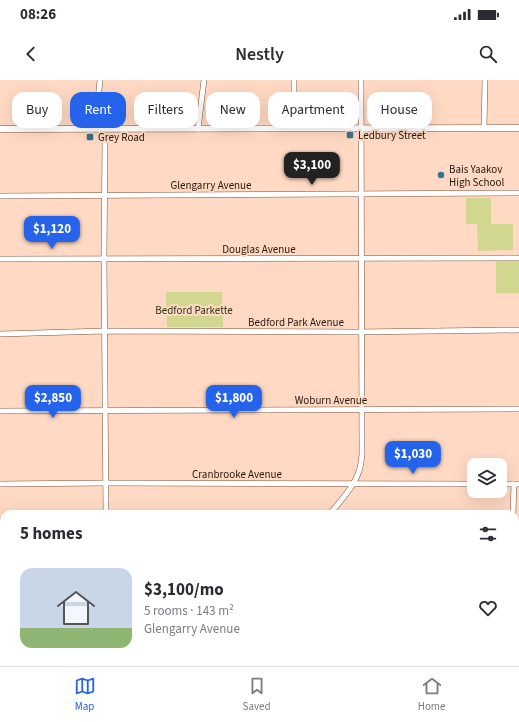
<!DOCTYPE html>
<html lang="en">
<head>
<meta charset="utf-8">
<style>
  :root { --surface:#fff; --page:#f7f7f7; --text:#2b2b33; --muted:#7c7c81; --line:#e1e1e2; --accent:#2563eb }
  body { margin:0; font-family:"Source Sans 3",sans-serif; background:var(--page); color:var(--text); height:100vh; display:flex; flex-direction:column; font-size:15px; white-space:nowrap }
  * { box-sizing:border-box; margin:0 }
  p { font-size:13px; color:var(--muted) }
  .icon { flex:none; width:22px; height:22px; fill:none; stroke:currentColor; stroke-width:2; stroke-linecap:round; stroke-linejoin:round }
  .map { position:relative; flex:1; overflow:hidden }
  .panel { position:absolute; left:0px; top:430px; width:519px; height:156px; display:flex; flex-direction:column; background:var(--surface); border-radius:12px 12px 0 0; box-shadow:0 4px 16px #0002 }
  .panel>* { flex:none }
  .guide { position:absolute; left:12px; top:12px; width:495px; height:36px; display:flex; gap:8px }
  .fabs { position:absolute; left:467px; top:378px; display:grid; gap:8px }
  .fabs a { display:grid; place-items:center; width:40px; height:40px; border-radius:8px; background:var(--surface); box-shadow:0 4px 16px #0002; font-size:20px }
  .price { position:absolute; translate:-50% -34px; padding:0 9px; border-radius:8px; background:var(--accent); color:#fff; font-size:13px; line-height:26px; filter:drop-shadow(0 1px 2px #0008) }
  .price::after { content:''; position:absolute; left:50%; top:24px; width:12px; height:9px; margin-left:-6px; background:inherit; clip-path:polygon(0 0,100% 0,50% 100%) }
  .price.on { background:#222; color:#fff }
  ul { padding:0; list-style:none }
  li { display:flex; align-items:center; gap:12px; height:100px; padding:0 20px }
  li+li { border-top:1px solid var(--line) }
  li span { display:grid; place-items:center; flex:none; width:112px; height:80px; border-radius:12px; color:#555 }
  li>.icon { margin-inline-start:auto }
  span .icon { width:48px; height:48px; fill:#fffc; stroke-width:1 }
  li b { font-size:17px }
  h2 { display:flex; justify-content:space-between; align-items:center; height:48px; padding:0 20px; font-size:17px }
  .pill { padding:0 14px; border-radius:12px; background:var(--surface); box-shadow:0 4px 16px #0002; font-size:14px; line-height:36px }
  .pill.on { background:var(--accent); color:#fff }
  .status { display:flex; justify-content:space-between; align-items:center; height:28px; padding:0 20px; background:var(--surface); direction:ltr }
  .status svg { height:11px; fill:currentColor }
  header { display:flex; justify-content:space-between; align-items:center; height:52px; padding:0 20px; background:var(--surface); font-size:18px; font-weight:600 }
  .dock { display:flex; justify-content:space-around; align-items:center; height:56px; border-top:1px solid var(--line); background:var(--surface); font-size:11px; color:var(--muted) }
  .dock a { display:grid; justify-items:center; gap:2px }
  .dock .on { color:var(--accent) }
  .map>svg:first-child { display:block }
  .green { fill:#d2d78f }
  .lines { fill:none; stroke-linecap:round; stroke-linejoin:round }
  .stream { stroke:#c37899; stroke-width:1.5 }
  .minor-casing { stroke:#7a533a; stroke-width:6 }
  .major-casing { stroke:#7a533a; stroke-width:7 }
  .minor { stroke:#fff; stroke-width:5 }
  .major { stroke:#fff; stroke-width:6 }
  .poi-dot { fill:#3a718c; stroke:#ffd9c3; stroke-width:1.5 }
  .labels { text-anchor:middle; stroke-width:4; stroke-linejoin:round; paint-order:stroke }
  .poi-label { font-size:11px; fill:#27170d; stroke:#ffd9c3; text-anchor:start }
  .street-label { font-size:11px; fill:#27170d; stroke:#ffd9c3 }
  .park-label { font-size:11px; fill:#323411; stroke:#ffd9c3 }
</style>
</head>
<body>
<div class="status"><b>08:26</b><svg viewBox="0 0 49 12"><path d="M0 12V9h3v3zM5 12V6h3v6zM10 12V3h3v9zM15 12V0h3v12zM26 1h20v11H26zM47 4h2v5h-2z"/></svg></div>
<header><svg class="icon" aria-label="back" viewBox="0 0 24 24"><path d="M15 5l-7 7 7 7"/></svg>Nestly<svg class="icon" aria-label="search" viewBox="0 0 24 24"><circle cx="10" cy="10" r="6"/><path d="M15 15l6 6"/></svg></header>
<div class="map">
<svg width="519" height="586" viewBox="0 0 519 586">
  <rect width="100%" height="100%" fill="#ffd9c3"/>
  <g class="green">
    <polygon points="466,118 491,118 491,144 513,144 513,170 478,171 477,144 466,144"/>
    <rect x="496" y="181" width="23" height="32"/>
    <polygon points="166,212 222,212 223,247 167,247"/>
    <polygon points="0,414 0,437 4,437 4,505 1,505 1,476 0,476"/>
    <polygon points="406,582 446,582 446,586 333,586 332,585"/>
  </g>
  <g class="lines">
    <polyline class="stream" points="0,455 4,458"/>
    <defs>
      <g id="minor">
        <polyline points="100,0 96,40 105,59 104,179 106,434"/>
        <polyline points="294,0 294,48"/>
        <polyline points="484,48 485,0"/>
        <polyline points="198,49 204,0"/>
        <polyline points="0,116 519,113"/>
        <polyline points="0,179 519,178"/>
        <polyline points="0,254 105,251 356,252 519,250"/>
        <polyline points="0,331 519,329"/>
        <polyline points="0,404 106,403 474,404"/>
        <polyline points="500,404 519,404"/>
        <path d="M330,434c10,-13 24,-27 29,-43 2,-5 2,-10 3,-16l-1,-375"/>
        <polyline points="513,434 514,404"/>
        <polyline points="515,472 519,472"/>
        <polyline points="515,545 519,545"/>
        <polyline points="0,553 4,553"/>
        <polyline points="108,582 108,586"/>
        <polyline points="294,582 294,586"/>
        <polyline points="514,582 514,586"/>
      </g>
      <polyline id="major" points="0,49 519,48"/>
    </defs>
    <use href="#minor" class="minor-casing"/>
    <use href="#major" class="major-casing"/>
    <use href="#minor" class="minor"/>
    <use href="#major" class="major"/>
  </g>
  <g class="poi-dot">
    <rect x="346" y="51" width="8" height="8" rx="2"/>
    <rect x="86" y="53" width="8" height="8" rx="2"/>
    <circle cx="441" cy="95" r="4"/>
  </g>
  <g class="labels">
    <g class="poi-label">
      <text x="358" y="59">Ledbury Street</text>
      <text x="98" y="61">Grey Road</text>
      <text x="449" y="93">Bais Yaakov<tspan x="449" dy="13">High School</tspan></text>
    </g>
    <g class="street-label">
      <text x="211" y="109">Glengarry Avenue</text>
      <text x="259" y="173">Douglas Avenue</text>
      <text x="296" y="246">Bedford Park Avenue</text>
      <text x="331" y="324">Woburn Avenue</text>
      <text x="237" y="398">Cranbrooke Avenue</text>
    </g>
    <g class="park-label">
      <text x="194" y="234">Bedford Parkette</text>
    </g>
  </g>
</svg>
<div class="fabs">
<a><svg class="icon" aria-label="layers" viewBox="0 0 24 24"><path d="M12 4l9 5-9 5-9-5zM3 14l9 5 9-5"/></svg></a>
</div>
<b class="price on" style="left:312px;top:106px">$3,100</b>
<b class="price" style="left:52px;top:170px">$1,120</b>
<b class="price" style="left:53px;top:339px">$2,850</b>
<b class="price" style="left:234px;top:339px">$1,800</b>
<b class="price" style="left:413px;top:395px">$1,030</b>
<div class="guide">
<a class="pill">Buy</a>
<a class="pill on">Rent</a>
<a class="pill">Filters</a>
<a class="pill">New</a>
<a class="pill">Apartment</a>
<a class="pill">House</a>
</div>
<section class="panel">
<h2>5 homes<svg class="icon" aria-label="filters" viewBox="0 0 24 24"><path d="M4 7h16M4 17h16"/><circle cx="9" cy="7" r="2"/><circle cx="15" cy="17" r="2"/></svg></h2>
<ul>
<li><span style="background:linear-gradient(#c9d6e8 75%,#8fb573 0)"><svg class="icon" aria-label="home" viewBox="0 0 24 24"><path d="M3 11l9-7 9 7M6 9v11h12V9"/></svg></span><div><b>$3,100/mo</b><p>5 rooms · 143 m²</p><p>Glengarry Avenue</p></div><svg class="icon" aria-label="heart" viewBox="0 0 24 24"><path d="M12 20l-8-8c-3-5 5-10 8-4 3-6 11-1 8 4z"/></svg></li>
</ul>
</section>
</div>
<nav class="dock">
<a class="on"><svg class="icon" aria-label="map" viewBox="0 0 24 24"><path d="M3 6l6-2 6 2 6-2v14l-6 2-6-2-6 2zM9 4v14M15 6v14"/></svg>Map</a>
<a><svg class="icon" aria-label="saved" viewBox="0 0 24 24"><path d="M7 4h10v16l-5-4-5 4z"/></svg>Saved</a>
<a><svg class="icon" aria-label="home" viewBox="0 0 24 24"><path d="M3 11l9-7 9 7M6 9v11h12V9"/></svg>Home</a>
</nav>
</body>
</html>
